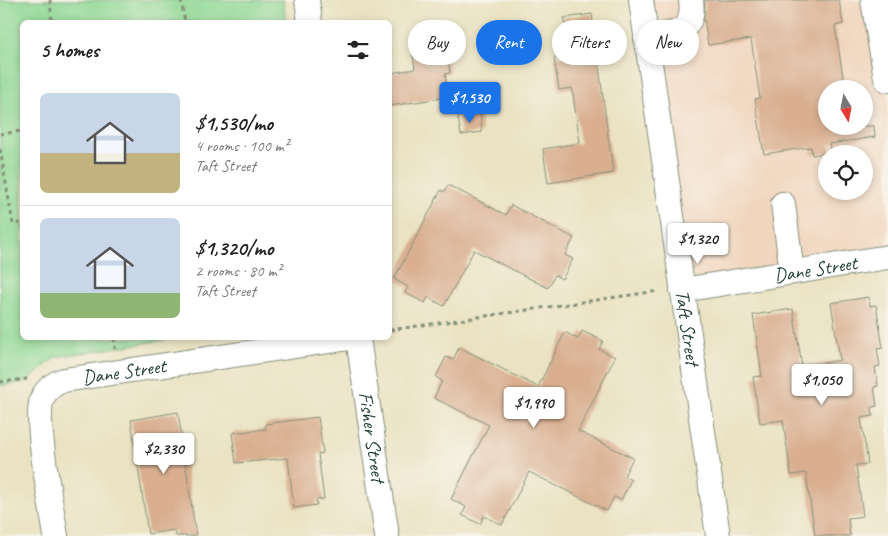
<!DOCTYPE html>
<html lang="en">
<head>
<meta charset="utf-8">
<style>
  :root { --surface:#fff; --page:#f6f6f6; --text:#222; --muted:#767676; --line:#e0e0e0; --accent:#1a73e8 }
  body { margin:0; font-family:Caveat,sans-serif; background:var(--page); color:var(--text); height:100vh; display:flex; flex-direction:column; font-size:19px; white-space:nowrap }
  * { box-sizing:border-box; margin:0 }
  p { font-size:16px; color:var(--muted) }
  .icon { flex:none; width:28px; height:28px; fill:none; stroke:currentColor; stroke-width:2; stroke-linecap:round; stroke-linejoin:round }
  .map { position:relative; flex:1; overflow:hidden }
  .side { position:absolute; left:20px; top:20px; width:372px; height:320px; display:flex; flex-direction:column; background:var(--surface); border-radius:8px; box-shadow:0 2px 8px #0003 }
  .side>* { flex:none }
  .guide { position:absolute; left:408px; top:20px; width:405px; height:45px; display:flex; gap:10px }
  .needle { width:32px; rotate:170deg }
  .tools { position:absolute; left:818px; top:80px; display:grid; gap:10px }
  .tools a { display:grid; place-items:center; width:55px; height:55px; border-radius:50%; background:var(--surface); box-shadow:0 2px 8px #0003; font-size:25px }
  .price { position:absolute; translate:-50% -42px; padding:0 11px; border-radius:5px; background:#fff; color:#222; font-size:16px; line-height:32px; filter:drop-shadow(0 1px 2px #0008) }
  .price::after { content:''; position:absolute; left:50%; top:30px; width:15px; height:11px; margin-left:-8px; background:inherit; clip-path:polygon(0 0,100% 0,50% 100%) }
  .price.active { background:var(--accent); color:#fff }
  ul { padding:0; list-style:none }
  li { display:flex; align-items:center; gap:15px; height:125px; padding:0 20px }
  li+li { border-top:1px solid var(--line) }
  li span { display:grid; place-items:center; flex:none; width:140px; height:100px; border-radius:8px; color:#555 }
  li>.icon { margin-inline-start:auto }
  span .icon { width:60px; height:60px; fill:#fffc; stroke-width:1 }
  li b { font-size:21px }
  h2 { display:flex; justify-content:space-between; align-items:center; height:60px; padding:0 20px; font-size:21px }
  .chip { padding:0 18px; border-radius:22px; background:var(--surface); box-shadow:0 2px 8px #0003; font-size:18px; line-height:45px }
  .chip.active { background:var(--accent); color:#fff }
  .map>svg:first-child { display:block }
  .built { fill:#f1d5bd; fill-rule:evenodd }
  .green { fill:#8ed894; stroke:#568a64 }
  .building { fill:#d9af90 }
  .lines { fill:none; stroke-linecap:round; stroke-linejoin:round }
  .minor-casing { stroke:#84907a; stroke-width:26 }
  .major-casing { stroke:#84907a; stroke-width:30 }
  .path { stroke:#84907a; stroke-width:3; stroke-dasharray:4 4; stroke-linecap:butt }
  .minor { stroke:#fff; stroke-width:24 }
  .major { stroke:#fff; stroke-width:28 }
  .labels { text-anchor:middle; stroke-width:4; stroke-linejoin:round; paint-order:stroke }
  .street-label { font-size:20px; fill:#1f3d34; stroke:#f7f3e8 }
</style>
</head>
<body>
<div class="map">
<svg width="888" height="536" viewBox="0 0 888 536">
  <rect width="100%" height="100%" fill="#f7f3e8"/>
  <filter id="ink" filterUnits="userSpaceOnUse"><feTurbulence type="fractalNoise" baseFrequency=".02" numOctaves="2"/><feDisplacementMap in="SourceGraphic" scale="10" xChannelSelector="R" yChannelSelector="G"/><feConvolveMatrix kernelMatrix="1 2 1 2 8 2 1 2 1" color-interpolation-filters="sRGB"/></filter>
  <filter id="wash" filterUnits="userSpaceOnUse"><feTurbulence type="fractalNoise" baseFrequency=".0096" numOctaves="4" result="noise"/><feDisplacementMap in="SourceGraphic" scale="20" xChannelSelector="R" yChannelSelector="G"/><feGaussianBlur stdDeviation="1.12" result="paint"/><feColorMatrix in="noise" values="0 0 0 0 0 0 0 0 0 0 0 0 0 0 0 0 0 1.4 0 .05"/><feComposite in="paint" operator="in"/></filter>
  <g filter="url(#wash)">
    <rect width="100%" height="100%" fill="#eae2c1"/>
    <path class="built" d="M641,0h234l13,78v179l-206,33zM826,89h38v37h-38zM826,154h38v37h-38z"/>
    <polygon class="green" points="0,0 283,0 286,22 22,22 22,338 177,338 56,357 26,382 0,386"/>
    <g id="blocks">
      <g class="building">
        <polygon points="705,0 839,0 843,24 835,26 845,89 826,89 826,126 874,126 875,137 829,144 831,152 812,155 811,147 764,154 755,99 760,98 751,39 708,45 704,19"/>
        <polygon points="592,14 613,173 548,183 543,149 580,143 572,88 559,90 554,58 569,55 564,18"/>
        <polygon points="444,33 450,73 445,74 448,97 390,106 390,73 415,69 410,37"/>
        <polygon points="480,114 482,132 461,135 458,117"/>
        <polygon points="448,185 506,215 511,205 574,238 565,255 573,259 562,279 555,275 548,288 474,250 444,306 428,297 425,303 405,293 408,287 394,279 441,190 444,192"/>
        <polygon points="869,297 870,306 876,305 883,348 877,349 880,366 875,367 878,386 874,387 877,406 872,407 873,416 861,418 868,464 856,465 863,516 848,518 850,536 815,536 806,473 791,475 783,420 760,423 753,377 762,376 753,315 793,309 802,367 840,360 831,303"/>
        <polygon points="582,331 603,341 599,349 615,357 578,431 633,458 624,476 631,480 621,500 614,497 607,511 529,472 502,525 484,516 480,524 462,515 466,507 451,499 489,425 434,398 442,381 436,377 446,357 453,360 459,347 538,387 565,332 578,339"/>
        <polygon points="178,412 196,536 176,536 175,530 148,534 131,420"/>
        <polygon points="318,417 323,453 318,454 324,499 316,500 317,505 294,508 288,458 236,463 232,433 266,429 265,424"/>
      </g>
    </g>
  </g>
  <g filter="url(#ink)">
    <use href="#blocks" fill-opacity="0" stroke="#84907a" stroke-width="1"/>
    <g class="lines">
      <defs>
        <g id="minor">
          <polyline points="307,0 310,22"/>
          <path id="s1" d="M641,0l77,536"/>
          <path d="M646,38c26,-4 50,-4 45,-38"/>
          <polyline points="783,204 792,272"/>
          <path id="s2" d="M682,290l206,-33"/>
          <path id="s3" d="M358,338l29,198"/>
          <path id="s4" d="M56,536c-4,-27 -22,-116 -14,-137 4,-10 13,-16 22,-19l286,-42"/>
        </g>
        <polyline id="major" points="875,0 888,78"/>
      </defs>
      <use href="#minor" class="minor-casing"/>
      <use href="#major" class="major-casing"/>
      <g class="path">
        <polyline points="50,0 52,22"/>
        <polyline points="181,0 185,22"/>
        <polyline points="0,134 22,131"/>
        <polyline points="0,149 13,224 22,223"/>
        <polyline points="390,330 658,291"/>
        <polyline points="114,338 115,349"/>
        <polyline points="0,382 27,379"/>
      </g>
      <use href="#minor" class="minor"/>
      <use href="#major" class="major"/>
    </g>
  </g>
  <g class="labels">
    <g class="street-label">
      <text dy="7" stroke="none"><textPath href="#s2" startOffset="135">Dane Street</textPath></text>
      <text dy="7" stroke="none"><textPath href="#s1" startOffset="331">Taft Street</textPath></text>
      <text dy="7" stroke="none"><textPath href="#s4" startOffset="229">Dane Street</textPath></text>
      <text dy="7" stroke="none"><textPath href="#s3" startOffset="100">Fisher Street</textPath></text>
    </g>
  </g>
</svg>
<div class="tools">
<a><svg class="needle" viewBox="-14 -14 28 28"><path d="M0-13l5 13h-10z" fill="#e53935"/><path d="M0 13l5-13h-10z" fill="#767676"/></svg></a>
<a><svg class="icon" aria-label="locate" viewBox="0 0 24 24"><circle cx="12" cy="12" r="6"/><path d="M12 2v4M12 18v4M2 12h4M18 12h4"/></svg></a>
</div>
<b class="price active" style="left:470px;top:124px">$1,530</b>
<b class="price" style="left:698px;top:265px">$1,320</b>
<b class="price" style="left:822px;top:406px">$1,050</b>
<b class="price" style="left:534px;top:429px">$1,990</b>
<b class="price" style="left:164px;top:475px">$2,330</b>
<div class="guide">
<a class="chip">Buy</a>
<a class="chip active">Rent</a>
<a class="chip">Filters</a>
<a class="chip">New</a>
</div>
<section class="side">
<h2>5 homes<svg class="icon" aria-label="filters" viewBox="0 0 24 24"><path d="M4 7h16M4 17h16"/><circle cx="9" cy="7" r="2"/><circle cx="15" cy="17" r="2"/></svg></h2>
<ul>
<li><span style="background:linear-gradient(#c9d6e8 60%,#c2b280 0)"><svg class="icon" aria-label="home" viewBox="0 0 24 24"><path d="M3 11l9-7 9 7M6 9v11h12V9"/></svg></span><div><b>$1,530/mo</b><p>4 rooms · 100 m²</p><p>Taft Street</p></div></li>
<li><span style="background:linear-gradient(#c9d6e8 75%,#8fb573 0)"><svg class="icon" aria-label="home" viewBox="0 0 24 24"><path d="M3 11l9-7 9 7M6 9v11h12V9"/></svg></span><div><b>$1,320/mo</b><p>2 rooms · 80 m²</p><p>Taft Street</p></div></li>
</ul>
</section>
</div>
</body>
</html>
